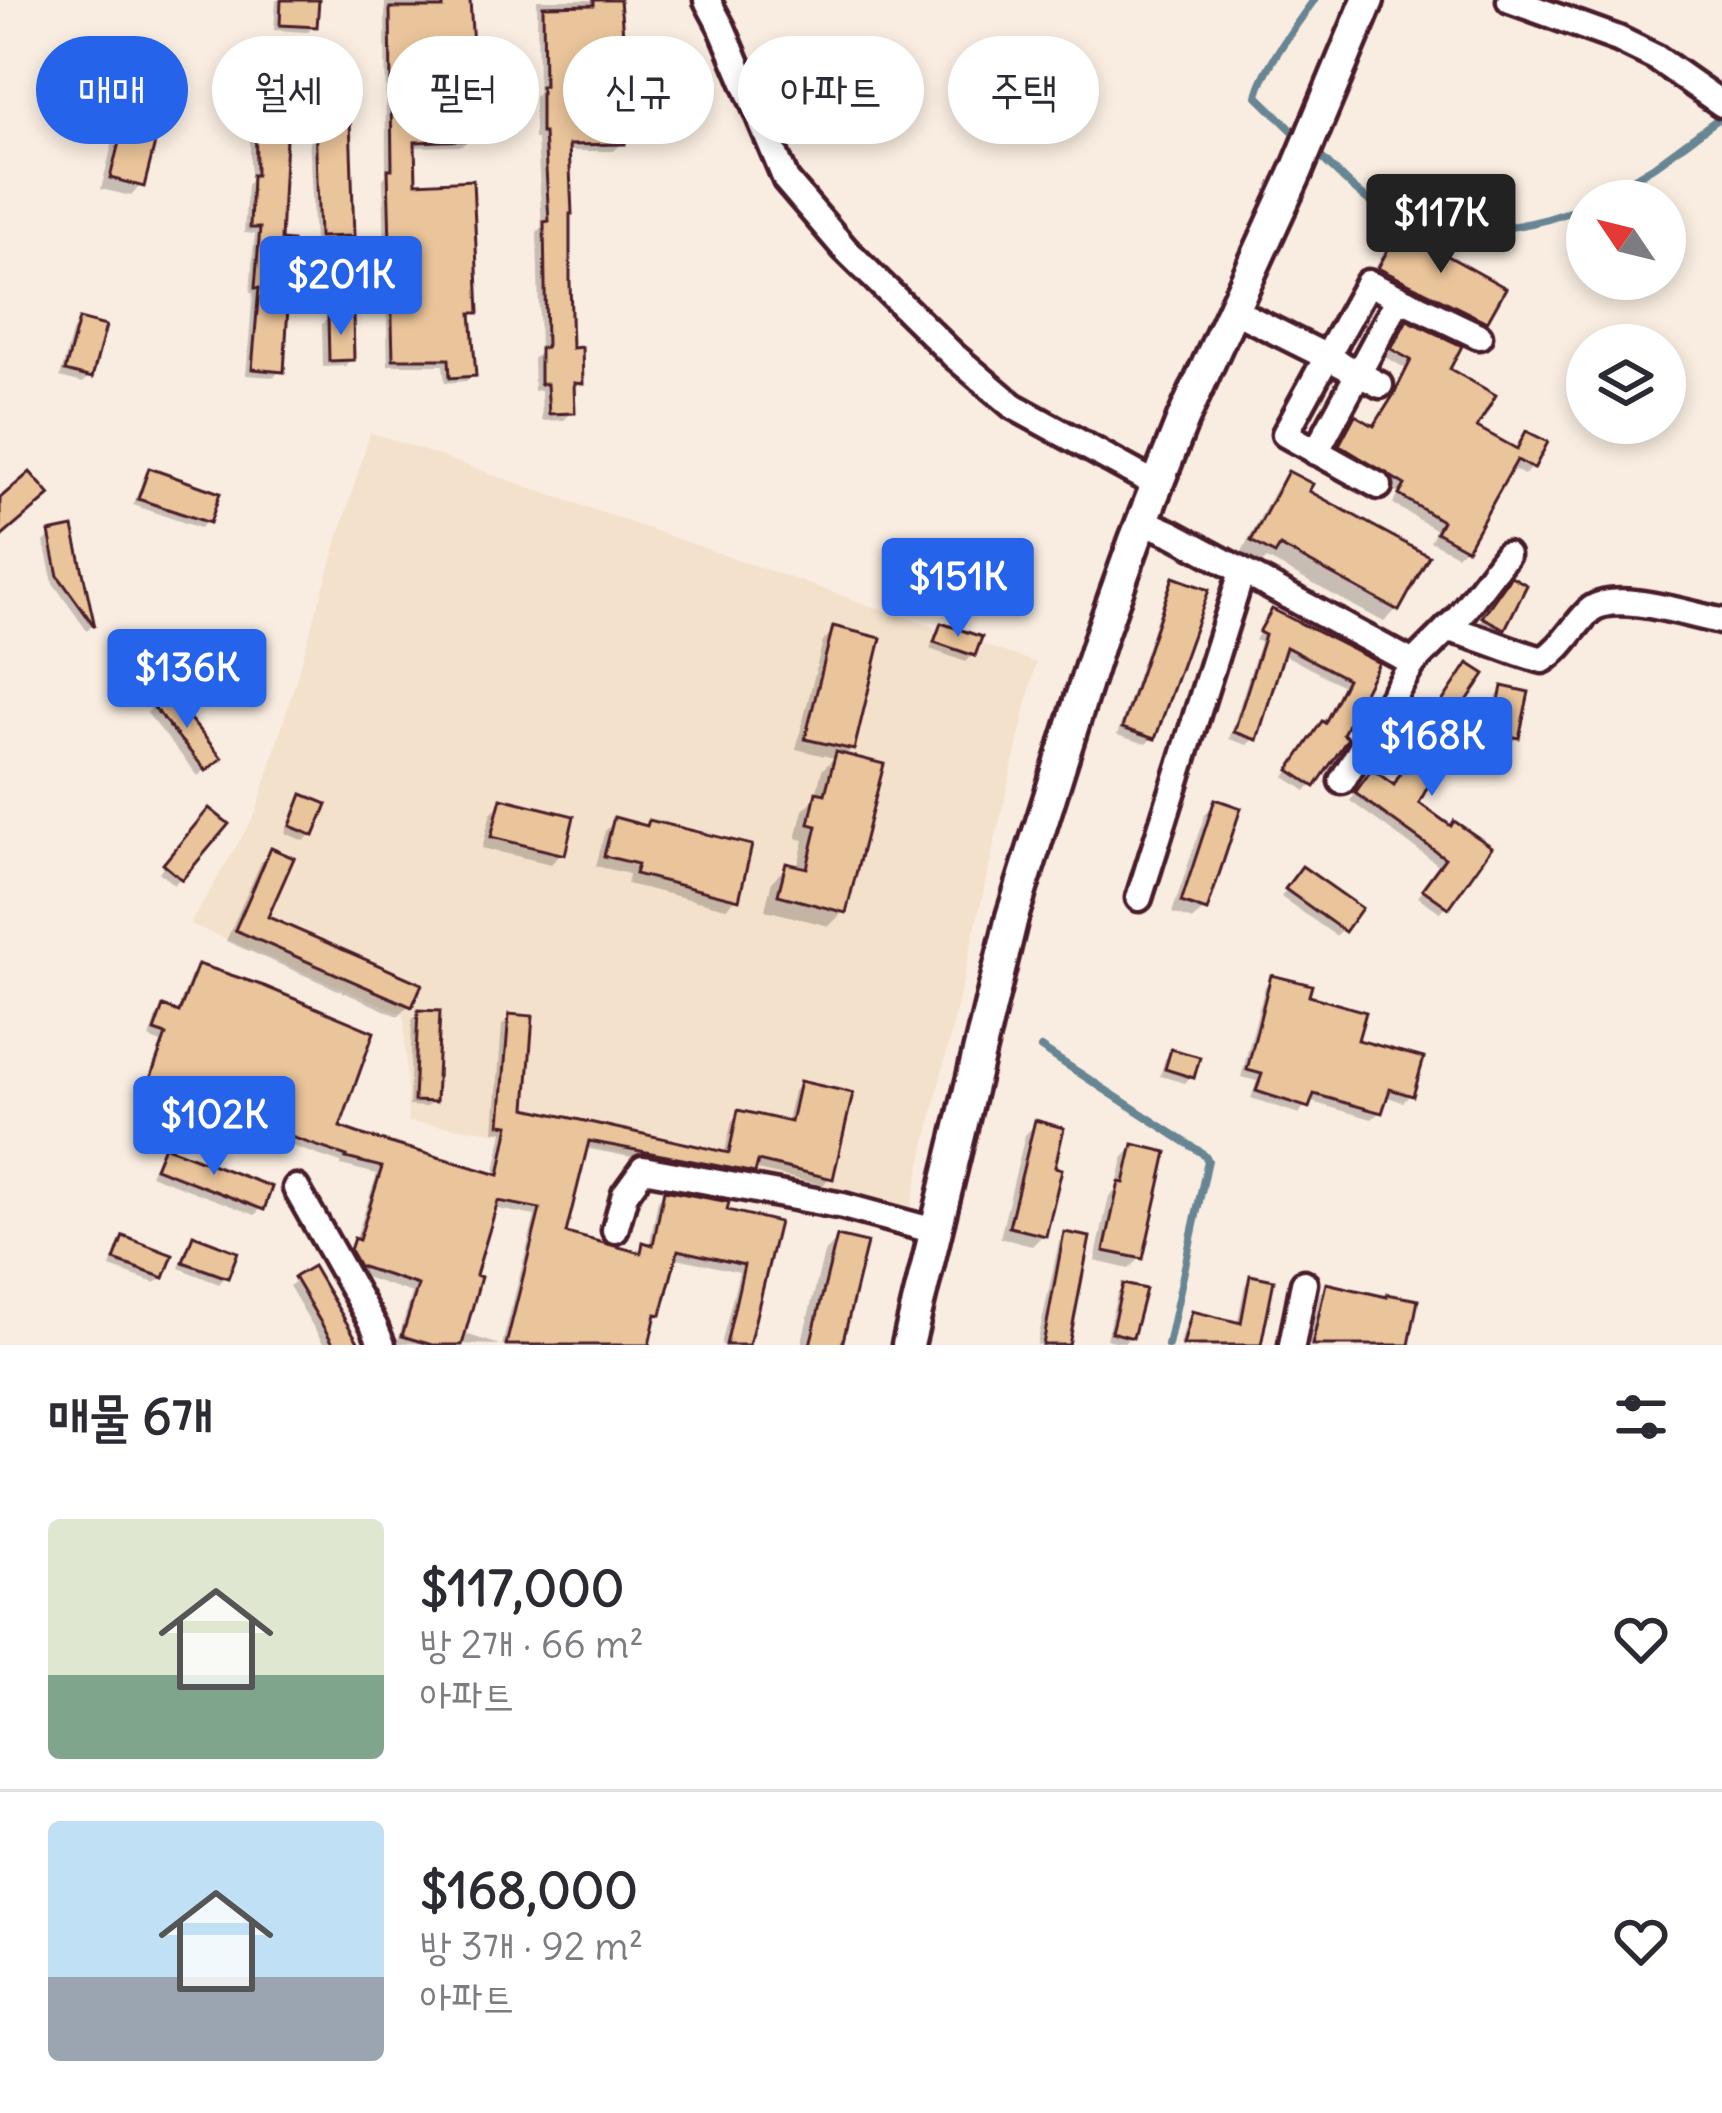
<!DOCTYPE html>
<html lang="ko">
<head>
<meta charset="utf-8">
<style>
  :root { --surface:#fff; --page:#f2f2f3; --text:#2b2b33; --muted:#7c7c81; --line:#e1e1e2; --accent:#2563eb }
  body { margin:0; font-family:Delius,"Poor Story",sans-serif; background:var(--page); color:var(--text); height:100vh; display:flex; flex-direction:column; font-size:45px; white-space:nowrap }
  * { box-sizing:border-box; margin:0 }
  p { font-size:39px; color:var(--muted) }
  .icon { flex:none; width:66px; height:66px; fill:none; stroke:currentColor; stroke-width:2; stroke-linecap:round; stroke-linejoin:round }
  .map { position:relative; height:1345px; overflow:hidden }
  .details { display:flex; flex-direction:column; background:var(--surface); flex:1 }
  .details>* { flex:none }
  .banner { position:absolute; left:36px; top:36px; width:1650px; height:108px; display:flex; gap:24px }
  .needle { width:78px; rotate:305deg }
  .fabs { position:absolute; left:1566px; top:180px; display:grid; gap:24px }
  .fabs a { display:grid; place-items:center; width:120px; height:120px; border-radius:50%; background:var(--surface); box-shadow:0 6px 18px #0003; font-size:60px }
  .price { position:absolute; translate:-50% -102px; padding:0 27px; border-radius:12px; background:var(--accent); color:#fff; font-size:39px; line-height:78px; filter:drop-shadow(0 3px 6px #0008) }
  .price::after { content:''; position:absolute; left:50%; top:72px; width:36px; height:27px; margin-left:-18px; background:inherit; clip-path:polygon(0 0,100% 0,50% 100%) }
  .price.on { background:#222; color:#fff }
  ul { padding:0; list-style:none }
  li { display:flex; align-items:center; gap:36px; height:300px; padding:0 48px }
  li+li { border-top:3px solid var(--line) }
  li span { display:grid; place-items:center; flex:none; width:336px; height:240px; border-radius:12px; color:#555 }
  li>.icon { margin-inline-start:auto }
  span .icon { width:144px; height:144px; fill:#fffc; stroke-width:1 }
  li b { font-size:51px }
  h2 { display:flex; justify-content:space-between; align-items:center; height:144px; padding:0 48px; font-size:51px }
  .tag { padding:0 42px; border-radius:54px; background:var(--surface); box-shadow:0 6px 18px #0003; font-size:42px; line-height:108px }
  .tag.on { background:var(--accent); color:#fff }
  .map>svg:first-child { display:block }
  .built { fill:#f4e1cc }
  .shadow { fill:#0003 }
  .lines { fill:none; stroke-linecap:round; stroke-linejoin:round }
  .stream { stroke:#678593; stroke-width:8 }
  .building { fill:#eac49a; stroke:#4a1f2b; stroke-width:3 }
  .minor-casing { stroke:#4a1f2b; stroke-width:33 }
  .major-casing { stroke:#4a1f2b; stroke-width:39 }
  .minor { stroke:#fff; stroke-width:24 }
  .major { stroke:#fff; stroke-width:30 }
</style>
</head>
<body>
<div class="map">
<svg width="1722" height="1345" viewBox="0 0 1722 1345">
  <rect width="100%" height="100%" fill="#f9ede1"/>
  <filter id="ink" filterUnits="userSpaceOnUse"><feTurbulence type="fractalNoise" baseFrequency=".00833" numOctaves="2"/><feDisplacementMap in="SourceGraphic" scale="24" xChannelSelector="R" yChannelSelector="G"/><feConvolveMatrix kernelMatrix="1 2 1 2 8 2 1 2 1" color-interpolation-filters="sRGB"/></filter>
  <g filter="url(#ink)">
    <polygon class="built" points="370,432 1036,663 910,1212 548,1138 408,1122 404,1014 190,924 256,813"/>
    <g class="shadow">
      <polygon points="276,0 316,0 314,26 308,32 274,30"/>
      <polygon points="385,0 467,0 469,139 462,146 412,147 413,186 476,312 469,319 473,375 466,381 445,383 443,365 388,365 383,179 386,175"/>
      <polygon points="537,0 619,0 622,143 614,151 566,151 569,351 580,382 571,391 572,412 564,420 542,421 541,390 534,391 533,359 540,352 537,232 542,227 537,139 534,139 534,96 538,93"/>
      <polygon points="253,46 278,243 281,370 274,377 246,375 253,293 250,293 255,234 244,233 247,185 250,181 250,101 245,101 246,53"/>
      <polygon points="130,106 141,185 131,196 101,189 119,117"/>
      <polygon points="316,125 351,234 344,241 314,243 309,131"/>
      <polygon points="1400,232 1485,320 1474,331 1369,279 1389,243"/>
      <polygon points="329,318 351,359 345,366 323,367 322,324"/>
      <polygon points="80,323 89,376 83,383 60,377 73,329"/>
      <polygon points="1408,324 1446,370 1473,428 1514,451 1526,435 1532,467 1524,475 1509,467 1465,547 1457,555 1430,541 1436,530 1393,504 1399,494 1333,454 1347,427 1355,419 1372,428 1387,405 1405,368 1385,357 1400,332"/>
      <polygon points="149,472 207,522 200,528 133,505 143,479"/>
      <polygon points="1289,475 1397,609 1384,622 1267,559 1260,565 1240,555 1276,488"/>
      <polygon points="71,531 92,626 87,631 53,583 44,542 51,535"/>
      <polygon points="1174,581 1152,738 1146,744 1117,735 1167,588"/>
      <polygon points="1504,587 1503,627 1496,634 1478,624"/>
      <polygon points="1273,612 1375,665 1313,785 1306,791 1285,777 1324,723 1343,686 1281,653 1254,738 1247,745 1229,739 1260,642 1255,640"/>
      <polygon points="942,626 973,655 966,662 930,649 935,633"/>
      <polygon points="834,630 851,749 843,757 844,911 829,926 765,910 772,881 787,866 797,869 804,840 796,838 803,810 815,798 822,770 834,758 796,749 823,641"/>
      <polygon points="211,672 257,687 250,694 204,693 204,679"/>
      <polygon points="1462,673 1433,746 1415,804 1450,829 1447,906 1440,912 1418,897 1440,866 1350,801 1366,780 1392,788 1418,739"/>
      <polygon points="1503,690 1517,737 1510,744 1488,739 1497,696"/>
      <polygon points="153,706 218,758 198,776 147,713"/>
      <polygon points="303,798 311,834 304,841 285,833 296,804"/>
      <polygon points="502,802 562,853 551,864 482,848 491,813"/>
      <polygon points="1216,803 1204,909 1193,920 1172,913 1205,814"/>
      <polygon points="203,819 180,878 174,885 159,872"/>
      <polygon points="615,821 644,828 650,823 736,898 726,908 627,884 629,874 596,866 605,831"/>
      <polygon points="271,852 264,919 409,1005 398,1016 226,941 261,862"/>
      <polygon points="1296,876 1342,930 1336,936 1281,897"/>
      <polygon points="198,967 336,1129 494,1176 503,1131 494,1131 502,1025 510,1017 523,1111 724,1155 732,1121 739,1114 786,1124 794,1091 801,1084 830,1177 823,1185 753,1169 745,1179 584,1148 562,1236 635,1255 644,1245 649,1247 658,1200 665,1193 723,1212 775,1224 746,1345 721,1345 739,1272 673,1257 659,1314 652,1321 646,1345 502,1345 535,1216 493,1208 472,1277 462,1333 500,1345 397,1343 412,1293 352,1273 344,1259 348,1249 355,1241 377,1174 341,1165 341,1163 142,1095 161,1043 149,1038 156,1017 164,1009 176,1014 191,975"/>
      <polygon points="1272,978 1305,998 1411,1094 1403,1102 1384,1096 1380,1112 1372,1119 1308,1101 1299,1114 1251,1098 1257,1081 1241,1077 1265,986"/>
      <polygon points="419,1013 433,1100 426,1107 409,1106 412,1020"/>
      <polygon points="1172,1052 1191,1076 1185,1083 1160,1076 1165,1059"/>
      <polygon points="1036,1124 1043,1235 1032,1246 1000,1238 1025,1135"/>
      <polygon points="1134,1147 1140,1258 1129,1269 1095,1261 1109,1196 1116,1190 1123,1158"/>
      <polygon points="165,1149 261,1208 255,1215 150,1175 158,1156"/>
      <polygon points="1065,1235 1067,1344 1070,1345 1037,1345 1059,1242"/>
      <polygon points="194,1239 225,1277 219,1284 179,1268 187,1246"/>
      <polygon points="837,1239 864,1246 839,1345 801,1345 824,1253"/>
      <polygon points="124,1240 162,1277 155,1283 110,1267 117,1246"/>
      <polygon points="312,1270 356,1345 324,1345 289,1286"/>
      <polygon points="1251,1278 1270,1282 1259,1345 1180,1345 1186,1321 1193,1314 1237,1325 1245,1285"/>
      <polygon points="1327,1286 1351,1292 1339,1345 1308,1345 1320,1293"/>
      <polygon points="1124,1287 1130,1337 1124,1343 1106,1339 1117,1294"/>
    </g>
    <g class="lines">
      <g class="stream">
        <path d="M1300,138l-43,-42c6,-28 40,-72 57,-96"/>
        <path d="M1315,152c18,15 36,37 56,50 64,40 149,32 216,3"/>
        <polyline points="1596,201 1653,167 1722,116"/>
        <polyline points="1041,1048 1202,1153 1208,1160 1168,1345"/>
      </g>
    </g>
    <g class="building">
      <polygon points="281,0 319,0 317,27 280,25"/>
      <polygon points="443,0 470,0 474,62 470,63 472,140 415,142 416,183 473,180 479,313 471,313 476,376 450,378 449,359 393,359 388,169 392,169 390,8 443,8"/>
      <polygon points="594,0 620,0 626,71 625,144 569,145 572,214 570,214 570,282 572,348 582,347 583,384 574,383 575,413 549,414 547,384 540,384 540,348 546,348 544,222 549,221 544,133 541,133 541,86 544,86 543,6 594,5"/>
      <polygon points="252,43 285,44 283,117 287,117 281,240 292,241 284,372 252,369 259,288 255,288 260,228 250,228 252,175 256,175 255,96 251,96"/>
      <polygon points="129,103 163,111 144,187 110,178"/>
      <polygon points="350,119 354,236 319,237 315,122"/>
      <polygon points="1399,229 1506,288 1487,322 1378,268"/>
      <polygon points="353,314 354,360 329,361 328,315"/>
      <polygon points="79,319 106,326 92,378 65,371"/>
      <polygon points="1407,320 1462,346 1450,369 1496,395 1477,427 1517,449 1526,431 1548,442 1534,469 1517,460 1467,549 1436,532 1442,521 1399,495 1405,485 1339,445 1355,415 1374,426 1394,394 1411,360 1391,349"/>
      <polygon points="149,468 220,493 210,523 138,499"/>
      <polygon points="1288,471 1313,484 1309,491 1429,556 1399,611 1280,546 1275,554 1251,541"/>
      <polygon points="30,472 50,495 0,538 0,498"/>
      <polygon points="73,527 95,627 58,576 49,532"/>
      <polygon points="1511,576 1527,585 1505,629 1482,617"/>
      <polygon points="1173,577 1209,590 1155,739 1122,728"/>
      <polygon points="1272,609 1379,663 1343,734 1348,738 1315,787 1289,770 1322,721 1325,723 1347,679 1286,647 1257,740 1234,732 1265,635 1259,632"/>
      <polygon points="941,623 982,637 975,656 934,642"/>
      <polygon points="833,626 881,638 854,750 805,739"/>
      <polygon points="1468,663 1485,674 1437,745 1447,751 1419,803 1451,826 1454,821 1492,847 1449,908 1422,889 1445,858 1355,793 1372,769 1394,785 1424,729"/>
      <polygon points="209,669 260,669 260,688 210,688"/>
      <polygon points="1502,686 1529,692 1519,738 1493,733"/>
      <polygon points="167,691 222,758 206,771 151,704"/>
      <polygon points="836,752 884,764 846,913 778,895 786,863 807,868 817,826 809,824 816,792 825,794"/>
      <polygon points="302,794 327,804 314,836 290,826"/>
      <polygon points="501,798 574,816 565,855 491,837"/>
      <polygon points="1215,799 1241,808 1207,911 1181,902"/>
      <polygon points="209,808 229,824 182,880 163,864"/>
      <polygon points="614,817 647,826 649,820 752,845 739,900 635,874 638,864 604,856"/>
      <polygon points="271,848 294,858 268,917 422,984 412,1007 235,930"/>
      <polygon points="1302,866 1362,908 1345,932 1285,889"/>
      <polygon points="198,964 264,986 374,1032 340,1127 363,1135 499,1175 509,1125 500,1124 509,1014 533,1016 526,1108 729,1153 738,1110 791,1122 800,1081 853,1093 833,1179 758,1161 755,1173 589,1141 566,1233 641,1253 643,1242 653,1245 664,1190 729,1202 727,1210 779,1222 749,1345 726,1345 744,1265 678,1250 661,1315 656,1314 649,1345 506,1345 540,1209 498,1201 476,1275 481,1277 462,1345 432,1345 402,1336 418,1285 359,1266 350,1250 354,1238 359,1240 382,1167 346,1158 347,1156 147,1088 166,1035 154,1031 163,1006 179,1012"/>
      <polygon points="1271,975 1312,985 1309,996 1366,1012 1358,1040 1424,1058 1413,1096 1390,1089 1382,1113 1314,1094 1309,1108 1256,1091 1262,1074 1247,1070"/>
      <polygon points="418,1010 440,1011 436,1102 414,1101"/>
      <polygon points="1171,1049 1200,1057 1194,1078 1165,1069"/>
      <polygon points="1035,1120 1064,1128 1055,1167 1062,1169 1046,1236 1009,1227"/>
      <polygon points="1133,1144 1167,1152 1143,1259 1104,1251 1119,1182 1124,1183"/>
      <polygon points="164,1146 272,1187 264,1210 155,1168"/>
      <polygon points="1064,1232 1090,1237 1069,1345 1043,1345"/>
      <polygon points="193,1235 238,1252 228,1278 183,1262"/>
      <polygon points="123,1236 173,1255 164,1278 114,1260"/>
      <polygon points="837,1236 867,1243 842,1345 810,1345"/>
      <polygon points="313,1266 327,1290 360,1345 334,1345 294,1277"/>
      <polygon points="1250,1275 1274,1280 1261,1345 1183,1345 1192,1311 1241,1323"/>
      <polygon points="1326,1283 1387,1297 1387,1294 1418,1300 1409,1345 1312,1345"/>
      <polygon points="1123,1284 1146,1289 1133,1338 1111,1332"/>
    </g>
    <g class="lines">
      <defs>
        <g id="minor">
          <polyline points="707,0 722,28 786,180 845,249 953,355 1013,406 1157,485"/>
          <polyline points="1510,0 1618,39 1655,57 1722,104"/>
          <polyline points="1233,310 1327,357 1368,283 1479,336"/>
          <polyline points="1316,452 1399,298"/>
          <polyline points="1379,486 1285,434 1327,357 1380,385"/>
          <polyline points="1143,521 1173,534 1413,663"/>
          <path d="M1447,629c33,7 64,23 96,31 20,-13 30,-33 46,-49 24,-22 101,4 131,10"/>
          <polyline points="1342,781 1413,663 1457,619 1506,555"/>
          <polyline points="1139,898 1242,572"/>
          <polyline points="296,1188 374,1326 382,1345"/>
          <polyline points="615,1230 625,1194 643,1169 843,1206 935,1231"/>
          <polyline points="1292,1345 1304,1283"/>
        </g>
        <polyline id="major" points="908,1345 1012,917 1101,635 1135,540 1183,419 1297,170 1368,0"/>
      </defs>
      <use href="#minor" class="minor-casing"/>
      <use href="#major" class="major-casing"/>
      <use href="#minor" class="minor"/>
      <use href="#major" class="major"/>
    </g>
  </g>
</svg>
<div class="fabs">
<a><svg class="needle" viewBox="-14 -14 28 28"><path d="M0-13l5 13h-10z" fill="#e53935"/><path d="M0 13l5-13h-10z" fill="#7c7c81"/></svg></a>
<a><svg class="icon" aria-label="layers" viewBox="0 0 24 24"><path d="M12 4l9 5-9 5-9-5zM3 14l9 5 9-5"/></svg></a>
</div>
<b class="price on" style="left:1441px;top:276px">$117K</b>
<b class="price" style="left:341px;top:338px">$201K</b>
<b class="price" style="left:958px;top:640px">$151K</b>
<b class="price" style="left:187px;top:731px">$136K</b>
<b class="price" style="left:1432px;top:799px">$168K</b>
<b class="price" style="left:214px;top:1178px">$102K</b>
<div class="banner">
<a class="tag on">매매</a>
<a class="tag">월세</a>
<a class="tag">필터</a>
<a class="tag">신규</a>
<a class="tag">아파트</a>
<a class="tag">주택</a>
</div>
</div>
<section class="details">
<h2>매물 6개<svg class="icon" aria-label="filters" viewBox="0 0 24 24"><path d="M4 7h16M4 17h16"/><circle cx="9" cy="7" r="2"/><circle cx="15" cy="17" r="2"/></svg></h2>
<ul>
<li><span style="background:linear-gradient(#dfe7d0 65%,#7fa58c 0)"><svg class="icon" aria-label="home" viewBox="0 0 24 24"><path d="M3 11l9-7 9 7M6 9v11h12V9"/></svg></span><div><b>$117,000</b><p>방 2개 · 66 m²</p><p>아파트</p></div><svg class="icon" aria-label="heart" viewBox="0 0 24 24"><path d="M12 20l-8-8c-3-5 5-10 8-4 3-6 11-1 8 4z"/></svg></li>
<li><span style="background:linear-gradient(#bfe0f5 65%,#9aa5b1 0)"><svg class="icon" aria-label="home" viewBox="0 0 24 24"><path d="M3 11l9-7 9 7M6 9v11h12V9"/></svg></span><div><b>$168,000</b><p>방 3개 · 92 m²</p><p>아파트</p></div><svg class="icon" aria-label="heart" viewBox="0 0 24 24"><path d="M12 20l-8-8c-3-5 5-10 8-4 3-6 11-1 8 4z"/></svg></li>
</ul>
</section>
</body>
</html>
